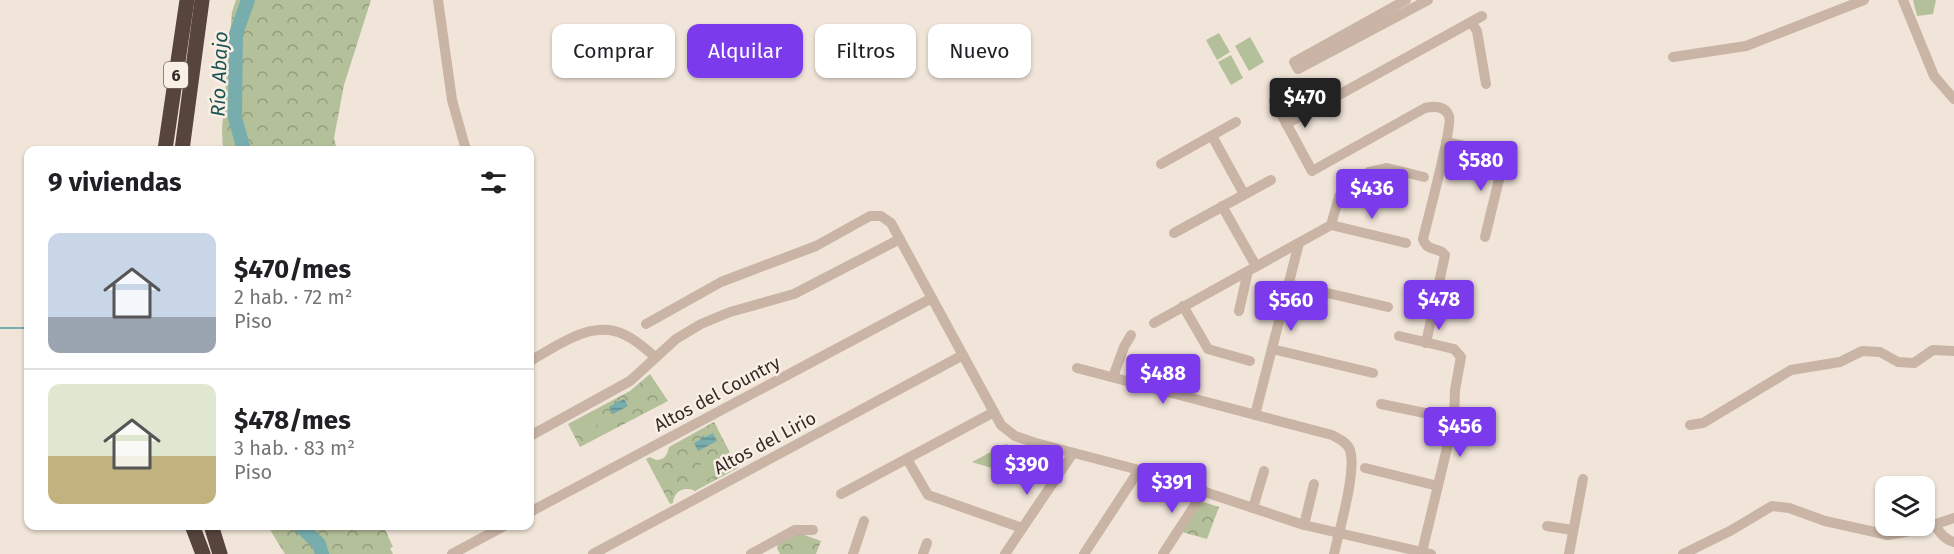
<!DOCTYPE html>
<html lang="es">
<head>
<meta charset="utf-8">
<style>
  :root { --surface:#fff; --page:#f6f6f6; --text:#202124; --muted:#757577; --line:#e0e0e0; --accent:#7c3aed }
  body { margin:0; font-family:"Fira Sans",sans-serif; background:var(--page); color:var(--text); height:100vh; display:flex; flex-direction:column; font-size:22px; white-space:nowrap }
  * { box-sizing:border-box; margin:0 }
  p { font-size:20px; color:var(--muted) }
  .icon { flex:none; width:33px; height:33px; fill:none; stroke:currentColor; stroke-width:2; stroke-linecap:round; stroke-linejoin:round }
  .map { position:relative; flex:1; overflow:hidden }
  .details { position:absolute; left:24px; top:146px; width:510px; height:384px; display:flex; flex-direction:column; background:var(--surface); border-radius:12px; box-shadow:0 2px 4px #0004 }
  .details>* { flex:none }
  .hud { position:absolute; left:552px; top:24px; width:570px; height:54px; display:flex; gap:12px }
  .buttons { position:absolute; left:1875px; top:476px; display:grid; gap:12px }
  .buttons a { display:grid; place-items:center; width:60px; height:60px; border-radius:12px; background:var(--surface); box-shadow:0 2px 4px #0004; font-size:30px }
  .price { position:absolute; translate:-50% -51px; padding:0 14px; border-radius:6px; background:var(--accent); color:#fff; font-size:20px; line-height:39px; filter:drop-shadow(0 2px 3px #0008) }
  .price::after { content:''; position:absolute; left:50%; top:36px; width:18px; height:14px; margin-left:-9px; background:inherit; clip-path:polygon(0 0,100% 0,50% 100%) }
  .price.selected { background:#222; color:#fff }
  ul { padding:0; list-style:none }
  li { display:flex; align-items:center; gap:18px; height:150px; padding:0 24px }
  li+li { border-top:2px solid var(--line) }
  li span { display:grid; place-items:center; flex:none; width:168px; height:120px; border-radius:12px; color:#555 }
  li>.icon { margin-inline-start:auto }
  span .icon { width:72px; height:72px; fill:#fffc; stroke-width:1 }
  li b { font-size:26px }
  h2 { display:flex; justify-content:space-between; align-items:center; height:72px; padding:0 24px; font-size:26px }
  .tag { padding:0 21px; border-radius:12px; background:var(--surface); box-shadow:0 2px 4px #0004; font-size:21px; line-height:54px }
  .tag.selected { background:var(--accent); color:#fff }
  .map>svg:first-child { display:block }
  .forest { fill:url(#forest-crowns) }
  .pitch { fill:#b4c099 }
  .water { fill:url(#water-rules) }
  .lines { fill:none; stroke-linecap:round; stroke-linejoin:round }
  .stream { stroke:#78adae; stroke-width:2 }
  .river { stroke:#78adae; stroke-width:14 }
  .minor { stroke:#c9b4a5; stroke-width:10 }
  .highway { stroke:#56443d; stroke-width:15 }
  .labels { text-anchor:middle; stroke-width:5; stroke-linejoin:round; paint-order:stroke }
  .shield { fill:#f9efe5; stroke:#70655f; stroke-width:1.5 }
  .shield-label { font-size:16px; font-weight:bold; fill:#352a26 }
  .street-label { font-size:18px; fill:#352a26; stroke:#f9efe5 }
  .water-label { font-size:20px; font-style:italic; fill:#1c5456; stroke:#f9efe5 }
</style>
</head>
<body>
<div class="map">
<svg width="1954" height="554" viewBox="0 0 1954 554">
  <defs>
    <pattern id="forest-crowns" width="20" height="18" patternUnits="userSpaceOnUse" patternTransform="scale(1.5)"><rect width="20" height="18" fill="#b4c099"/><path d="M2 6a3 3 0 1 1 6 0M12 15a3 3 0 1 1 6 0" fill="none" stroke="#939c7d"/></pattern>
    <pattern id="water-rules" width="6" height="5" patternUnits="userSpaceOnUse" patternTransform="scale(1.5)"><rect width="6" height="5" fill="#78adae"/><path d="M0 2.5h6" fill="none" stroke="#638d8d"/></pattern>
  </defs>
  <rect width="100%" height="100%" fill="#f1e5d9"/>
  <g class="forest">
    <polygon points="236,0 371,0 344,85 334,138 337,150 223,150 222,130 232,12"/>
    <polygon points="650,374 668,401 580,447 568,424 630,391"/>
    <path d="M714,422l24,46 -43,23c-11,-5 -21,0 -22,12l-3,1 -24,-45 4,-2 6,3c9,0 11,-5 13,-13z"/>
    <polygon points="1006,444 1029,452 1011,474 972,462"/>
    <polygon points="1203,502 1219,507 1207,539 1182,532"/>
    <polygon points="267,525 383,525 393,547 390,548 393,554 285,554"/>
    <polygon points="799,533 821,541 816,554 780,554 777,548 778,544"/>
  </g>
  <g class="pitch">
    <polygon points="1913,0 1936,0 1933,14 1917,16"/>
    <polygon points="1219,33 1230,52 1217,60 1206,40"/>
    <polygon points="1250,37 1264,62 1249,71 1235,46"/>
    <polygon points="1231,55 1243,78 1231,85 1218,62"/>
    <polygon points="592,416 597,426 586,432 581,422"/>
    <polygon points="727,450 735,465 706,480 698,466"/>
  </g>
  <g class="water">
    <polygon points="624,399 628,406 613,414 609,407 614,404 615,401 618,402"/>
    <polygon points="713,433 717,441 698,451 694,443 701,439 703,435 705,437"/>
  </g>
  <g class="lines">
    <polyline class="stream" points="0,328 28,328"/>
    <g class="river">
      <polyline points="244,150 235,118 236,34 248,0"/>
      <polyline points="299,525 319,544 322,554"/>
    </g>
    <g class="minor">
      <polyline points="438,0 452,100 466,150"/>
      <polyline points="1406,0 1294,62 1298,69 1428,0"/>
      <polyline points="1903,0 1934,76 1954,99"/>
      <polyline points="1471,22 1477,31 1486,84"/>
      <polyline points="1673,57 1746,46 1864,0"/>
      <path d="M1274,101l38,70 113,-63c9,-2 20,-2 24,8 4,9 -22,106 -26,123 3,10 10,9 19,13l3,3 -19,88"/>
      <polyline points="1286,124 1482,16"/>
      <polyline points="1212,136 1244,194"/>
      <polyline points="1446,142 1505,155 1485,237"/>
      <polyline points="1161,164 1236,122"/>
      <polyline points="1222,206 1256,266"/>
      <polyline points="1331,225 1339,197 1344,189 1369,172 1387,168 1424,177"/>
      <polyline points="1174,233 1271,180"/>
      <polyline points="1288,284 1388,307"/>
      <polyline points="1183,306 1208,349 1250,361"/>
      <polyline points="1239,311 1248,271"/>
      <polyline points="1154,323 1331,225 1406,243"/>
      <polyline points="646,324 721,282 816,246 870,216 881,216 891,223 1001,425 1015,436 1036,443 1139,470 1304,525 1431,554"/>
      <polyline points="1399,336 1454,349 1461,357 1455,390 1454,419 1422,552"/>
      <polyline points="1272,349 1373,373"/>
      <path d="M530,361c27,-15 63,-43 95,-26 11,5 21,14 30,22"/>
      <path d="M1077,368l255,67c7,4 15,7 18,15 7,21 -11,81 -16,104"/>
      <polyline points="1113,377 1124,347 1131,335"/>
      <polyline points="1381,404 1454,419"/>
      <polyline points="1255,415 1299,243"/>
      <polyline points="1690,425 1703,423 1791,370 1840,362 1862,351 1880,352 1898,362 1914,363 1933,350 1954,351"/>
      <polyline points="530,436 630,381 676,339 701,324 730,312 794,294 900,239"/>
      <polyline points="907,459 928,495 1022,528"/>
      <polyline points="1365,468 1438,486"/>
      <polyline points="841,494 994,412"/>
      <polyline points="1253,508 1264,471"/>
      <polyline points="530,512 932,298"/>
      <polyline points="1304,525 1314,484"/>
      <path d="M1935,525c5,8 9,14 19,17"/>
      <polyline points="1547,526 1572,530"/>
      <polyline points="452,554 506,525"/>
      <polyline points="593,554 963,355"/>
      <polyline points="751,554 795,530 813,530"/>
      <polyline points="853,554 864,521"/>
      <polyline points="923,554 927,543"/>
      <polyline points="1005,554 1073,453"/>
      <polyline points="1084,554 1139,470"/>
      <polyline points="1163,554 1204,491"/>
      <polyline points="1569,554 1583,479"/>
      <polyline points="1683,554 1730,531 1772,506 1789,508 1825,521 1888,535 1921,529 1954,518"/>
    </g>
    <g class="highway">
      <polyline points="165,150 187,0"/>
      <polyline points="182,150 202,0"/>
      <polyline points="192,525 203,554"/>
      <polyline points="211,525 220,554"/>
    </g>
  </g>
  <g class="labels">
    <rect class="shield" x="164" y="62" width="24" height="26" rx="4.5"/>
    <g class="shield-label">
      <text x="176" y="81">6</text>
    </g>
    <g class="street-label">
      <text transform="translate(717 394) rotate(-28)" y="6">Altos del Country</text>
      <text transform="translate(765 443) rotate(-28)" y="6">Altos del Lirio</text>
    </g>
    <g class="water-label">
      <text transform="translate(219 74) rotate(-88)" y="7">Río Abajo</text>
    </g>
  </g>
</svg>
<div class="buttons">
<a><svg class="icon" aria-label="layers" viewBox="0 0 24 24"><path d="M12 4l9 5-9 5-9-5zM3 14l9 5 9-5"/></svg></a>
</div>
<b class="price selected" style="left:1305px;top:129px">$470</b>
<b class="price" style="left:1481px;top:192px">$580</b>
<b class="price" style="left:1372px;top:220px">$436</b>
<b class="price" style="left:1439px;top:331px">$478</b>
<b class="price" style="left:1291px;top:332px">$560</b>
<b class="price" style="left:1163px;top:405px">$488</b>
<b class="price" style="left:1460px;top:458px">$456</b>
<b class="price" style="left:1027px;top:496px">$390</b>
<b class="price" style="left:1172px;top:514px">$391</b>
<div class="hud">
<a class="tag">Comprar</a>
<a class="tag selected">Alquilar</a>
<a class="tag">Filtros</a>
<a class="tag">Nuevo</a>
</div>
<section class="details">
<h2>9 viviendas<svg class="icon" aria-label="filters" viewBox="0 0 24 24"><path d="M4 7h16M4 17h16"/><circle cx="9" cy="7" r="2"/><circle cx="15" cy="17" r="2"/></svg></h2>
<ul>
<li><span style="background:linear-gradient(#c9d6e8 70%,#9aa5b1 0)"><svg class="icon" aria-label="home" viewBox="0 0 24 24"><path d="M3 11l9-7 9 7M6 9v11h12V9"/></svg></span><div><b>$470/mes</b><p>2 hab. · 72 m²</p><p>Piso</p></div></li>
<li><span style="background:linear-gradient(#dfe7d0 60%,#c2b280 0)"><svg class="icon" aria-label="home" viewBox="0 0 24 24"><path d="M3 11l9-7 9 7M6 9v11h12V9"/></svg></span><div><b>$478/mes</b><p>3 hab. · 83 m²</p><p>Piso</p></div></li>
</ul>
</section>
</div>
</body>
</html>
